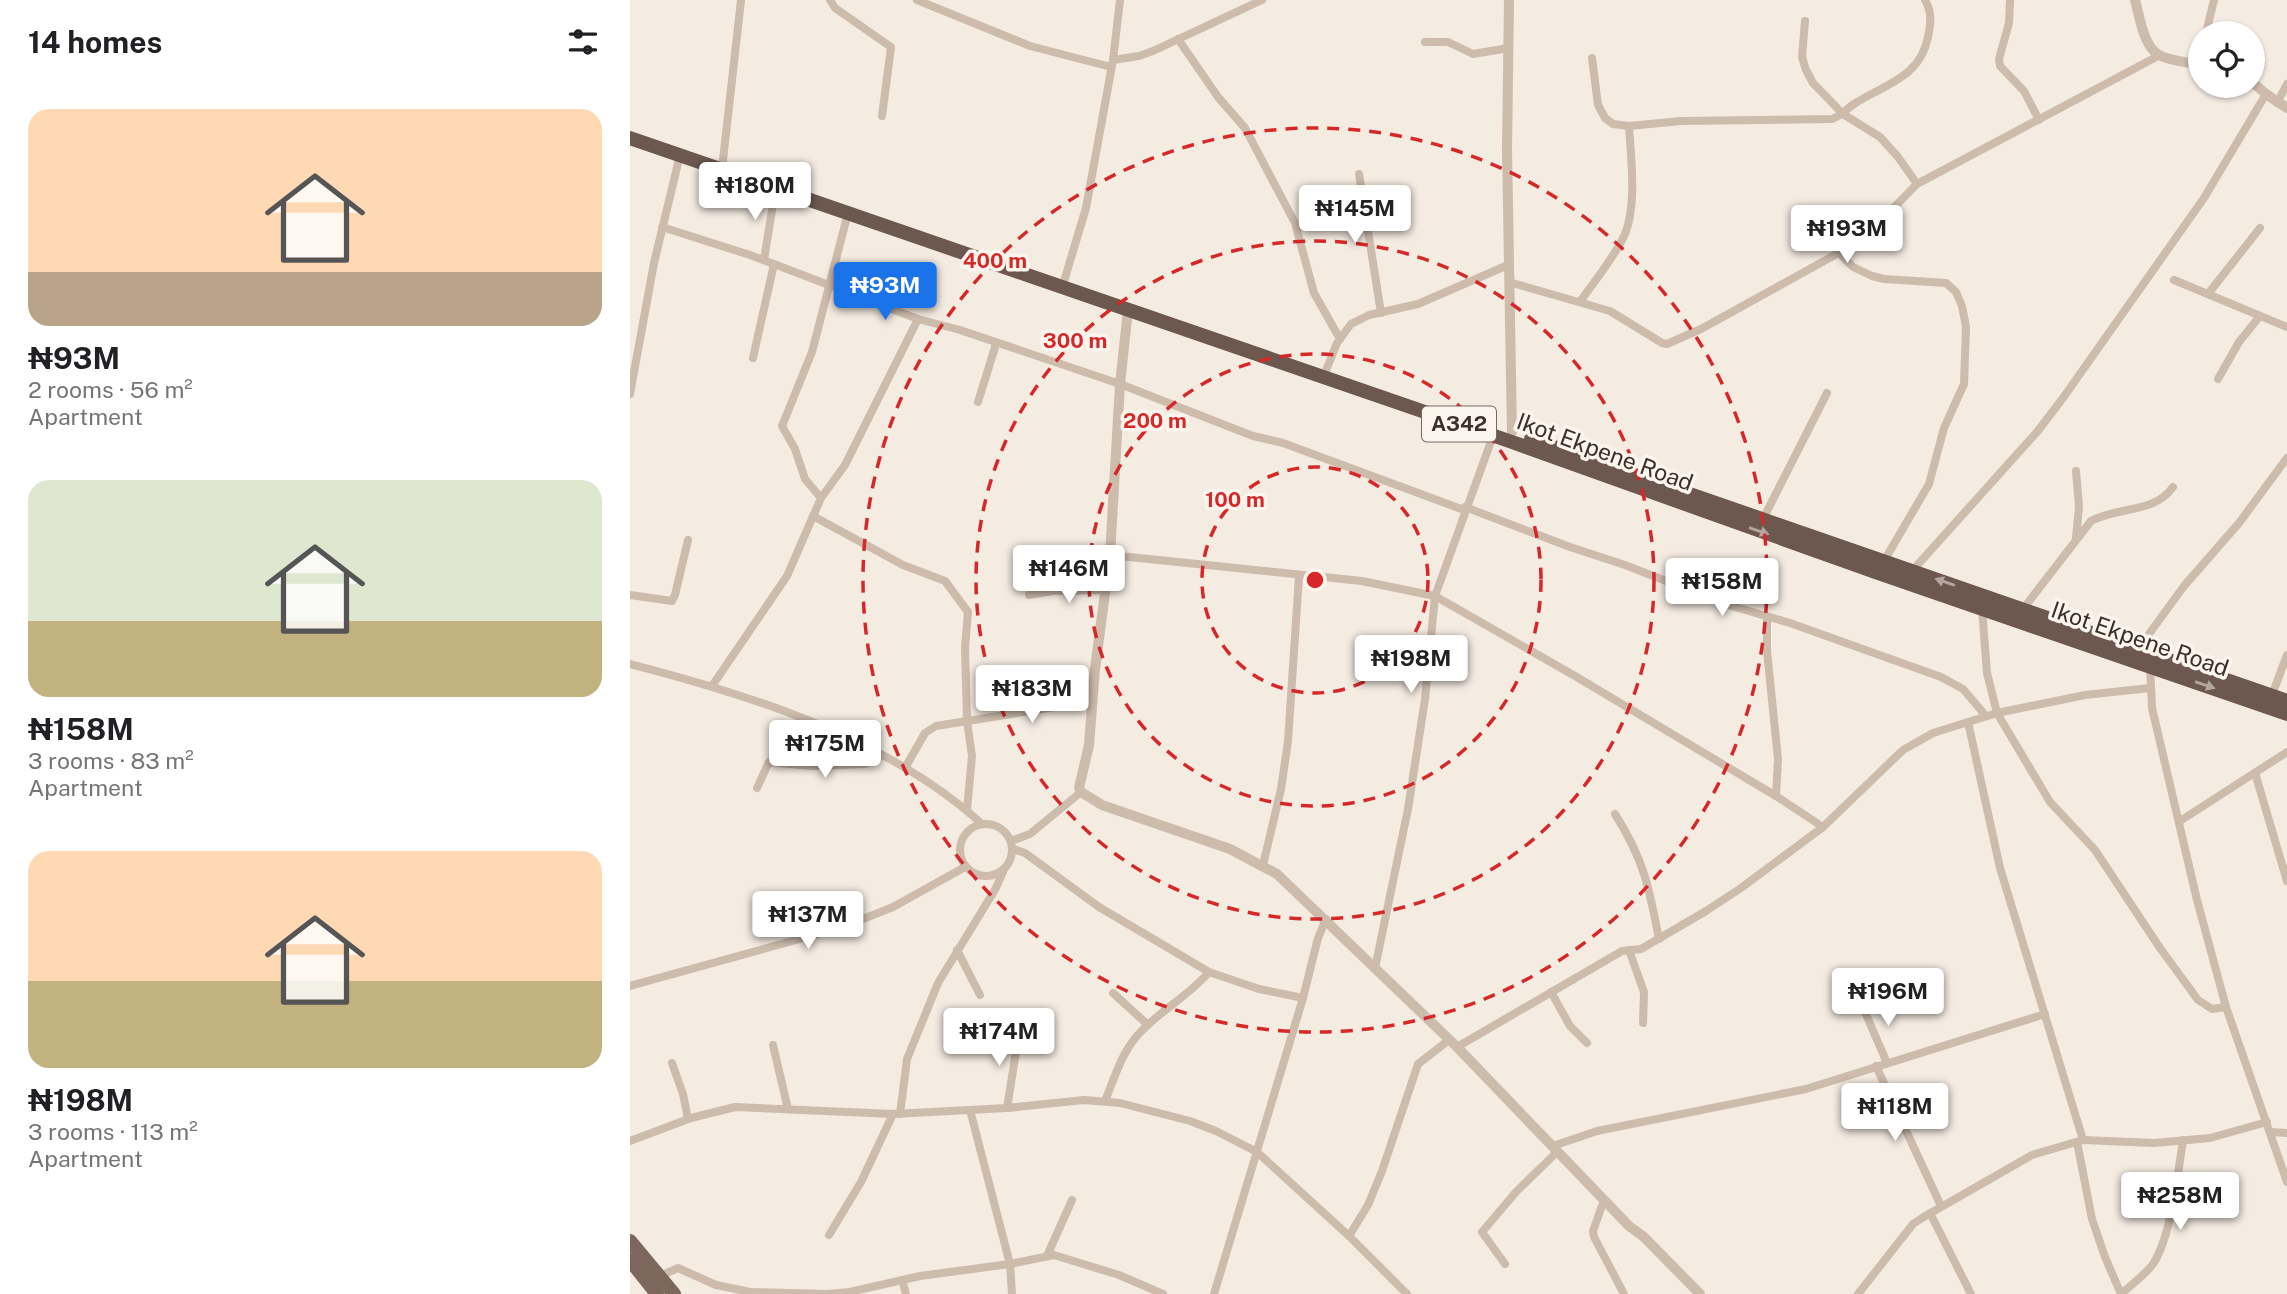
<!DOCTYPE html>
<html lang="en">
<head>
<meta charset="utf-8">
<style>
  :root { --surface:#fff; --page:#f2f2f2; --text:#202124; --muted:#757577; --accent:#1a73e8 }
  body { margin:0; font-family:"Public Sans",sans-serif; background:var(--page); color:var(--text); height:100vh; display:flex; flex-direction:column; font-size:26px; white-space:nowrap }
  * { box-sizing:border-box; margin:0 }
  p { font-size:23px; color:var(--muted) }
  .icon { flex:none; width:38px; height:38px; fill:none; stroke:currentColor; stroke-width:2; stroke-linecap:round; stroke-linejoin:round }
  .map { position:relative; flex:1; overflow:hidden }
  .details { display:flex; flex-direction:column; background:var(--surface); width:630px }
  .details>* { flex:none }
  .fabs { position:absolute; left:1558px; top:21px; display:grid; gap:14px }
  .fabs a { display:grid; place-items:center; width:77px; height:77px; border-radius:50%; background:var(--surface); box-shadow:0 2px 5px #0004; font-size:35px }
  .price { position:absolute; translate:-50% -60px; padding:0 16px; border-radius:7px; background:#fff; color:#222; font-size:23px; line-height:46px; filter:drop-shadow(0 2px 4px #0008) }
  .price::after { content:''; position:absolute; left:50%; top:42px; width:21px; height:16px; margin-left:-10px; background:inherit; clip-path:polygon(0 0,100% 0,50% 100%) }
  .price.selected { background:var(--accent); color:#fff }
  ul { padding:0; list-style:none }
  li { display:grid; align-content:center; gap:14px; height:371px; padding:0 28px }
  li span { display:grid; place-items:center; height:217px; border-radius:21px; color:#555 }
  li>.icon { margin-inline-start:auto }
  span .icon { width:126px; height:126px; fill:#fffc; stroke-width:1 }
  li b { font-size:30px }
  h2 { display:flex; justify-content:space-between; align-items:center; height:84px; padding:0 28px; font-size:30px }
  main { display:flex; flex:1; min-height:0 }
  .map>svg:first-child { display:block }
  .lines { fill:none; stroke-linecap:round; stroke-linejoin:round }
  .minor { stroke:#cdbbac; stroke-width:8 }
  .tertiary { stroke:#cdbbac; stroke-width:10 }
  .primary { stroke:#7d675c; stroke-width:14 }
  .trunk { stroke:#6c584f; stroke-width:14 }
  .oneway { fill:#b4a69e }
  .ring { fill:none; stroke:#d62828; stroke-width:3.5; stroke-dasharray:12 9 }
  .labels { text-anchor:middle; stroke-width:7; stroke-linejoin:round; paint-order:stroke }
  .shield { fill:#fbf5ee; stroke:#756b66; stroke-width:2 }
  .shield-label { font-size:21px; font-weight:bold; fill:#3b302b }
  .street-label { font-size:23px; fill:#3b302b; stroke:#fbf5ee }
  .centre { fill:#d62828; stroke:#fbf5ee; stroke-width:3.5 }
  .ring-label { font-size:21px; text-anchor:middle; font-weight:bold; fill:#d62828; stroke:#fbf5ee; stroke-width:7; stroke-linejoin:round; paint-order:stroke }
</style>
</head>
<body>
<main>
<section class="details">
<h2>14 homes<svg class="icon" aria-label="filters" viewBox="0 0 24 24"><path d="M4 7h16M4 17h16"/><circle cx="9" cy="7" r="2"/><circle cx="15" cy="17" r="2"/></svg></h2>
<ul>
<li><span style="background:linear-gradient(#ffd9b3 75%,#b9a48a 0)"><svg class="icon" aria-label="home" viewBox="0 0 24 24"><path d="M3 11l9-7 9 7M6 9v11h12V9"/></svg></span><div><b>₦93M</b><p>2 rooms · 56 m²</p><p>Apartment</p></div></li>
<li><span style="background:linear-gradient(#dfe7d0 65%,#c2b280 0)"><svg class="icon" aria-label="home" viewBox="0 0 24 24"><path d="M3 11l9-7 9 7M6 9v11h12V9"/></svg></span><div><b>₦158M</b><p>3 rooms · 83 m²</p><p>Apartment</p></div></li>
<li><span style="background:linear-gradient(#ffd9b3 60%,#c2b280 0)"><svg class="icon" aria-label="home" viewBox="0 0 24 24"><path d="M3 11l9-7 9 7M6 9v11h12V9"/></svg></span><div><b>₦198M</b><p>3 rooms · 113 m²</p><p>Apartment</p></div></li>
</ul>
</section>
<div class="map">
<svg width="1657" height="1294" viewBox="0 0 1657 1294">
  <rect width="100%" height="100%" fill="#f4ebe1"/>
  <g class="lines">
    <g class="minor">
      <polyline points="200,0 205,8 261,47 252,116"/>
      <polyline points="287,0 400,46 481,67"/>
      <polyline points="1380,0 1379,23 1369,59 1370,66 1394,91 1409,120"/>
      <polyline points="1175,21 1172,57 1176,70 1183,83 1213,114 1250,137 1268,157 1287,184"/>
      <polyline points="1576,33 1584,0"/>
      <polyline points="548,39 588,97 615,128 665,223 684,293 710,339"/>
      <polyline points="795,42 818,42 843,54 879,48"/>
      <path d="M962,58l6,47 7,13 8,6 16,2 52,-5 151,-2c10,-3 14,-10 22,-15 31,-20 66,-26 74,-67 3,-14 4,-25 -3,-37"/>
      <polyline points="483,60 509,56 523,51 632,0"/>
      <polyline points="1647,103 1657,84"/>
      <polyline points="92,169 111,0"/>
      <polyline points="729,174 751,313"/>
      <polyline points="32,227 120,255 288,319 330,330 490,384 623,436 653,443 834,510"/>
      <polyline points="1209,253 1223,267 1242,276 1254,279 1316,283 1326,292 1332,306 1336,327 1334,384 1314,428 1299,484 1254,561"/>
      <polyline points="134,260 147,179"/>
      <polyline points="1544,280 1657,327"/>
      <polyline points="879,282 980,311 1032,343 1037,344 1071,329 1223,245 1238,234 1287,184 1530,55"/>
      <polyline points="432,288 456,208 483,60 490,0"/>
      <polyline points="1578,294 1630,228"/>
      <path d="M950,302c13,-19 36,-47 45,-68 12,-29 6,-76 4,-108"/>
      <polyline points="123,358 144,264"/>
      <polyline points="693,378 707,343 721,324 739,315 788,304 878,265"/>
      <polyline points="1588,379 1609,342 1630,316"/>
      <polyline points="0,394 24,263 50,155"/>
      <polyline points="348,402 366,344"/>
      <polyline points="1446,471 1449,507 1446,538"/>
      <polyline points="191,498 175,479 165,449 152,426 182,352 218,213"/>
      <polyline points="835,507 940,547 995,565 1095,604 1160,623 1311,677 1333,689 1356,716"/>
      <polyline points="183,516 273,565 315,581 338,612 335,648 337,721 342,756 337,810"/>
      <polyline points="1133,519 1197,393"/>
      <polyline points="480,555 732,581 805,596 945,676 1146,796 1193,827"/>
      <polyline points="1282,571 1407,432 1433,398 1574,198 1636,94"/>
      <polyline points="0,595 42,601 45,595 58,540"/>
      <polyline points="399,595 423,591 476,590"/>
      <polyline points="1352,608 1357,673 1367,713 1420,802 1465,850 1530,948 1568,1000 1582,1009 1596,1007"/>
      <path d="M1393,609l68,-88c27,-15 63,-7 82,-34"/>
      <polyline points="1137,617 1137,651 1148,759 1146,796"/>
      <polyline points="1508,649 1554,586 1609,523 1657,458"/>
      <path d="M0,664c121,31 259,75 352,160"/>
      <polyline points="1520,666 1522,708 1567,900 1596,1007 1657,1182"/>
      <polyline points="82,686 157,576 191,498 215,465 288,319"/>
      <polyline points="1642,695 1657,655"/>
      <polyline points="1338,722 1370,868 1453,1140"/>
      <polyline points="275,768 295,733 306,726 462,701"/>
      <polyline points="1625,773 1657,881"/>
      <polyline points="127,788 139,762 181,766 235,764 252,756"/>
      <path d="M985,814c29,46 34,73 44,125"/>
      <polyline points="1550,821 1657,752"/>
      <circle cx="356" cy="850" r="26"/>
      <polyline points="381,841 400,834 451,792"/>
      <polyline points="383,849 395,853 469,907 579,972 629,989 673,998"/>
      <polyline points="633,865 651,789 658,741 669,576"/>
      <polyline points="327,950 350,995"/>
      <polyline points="999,950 1014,992 1013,1023"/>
      <polyline points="745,968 778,809 795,699 805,596 863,436"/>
      <polyline points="0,986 198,931 233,919 263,907 335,867"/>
      <polyline points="921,992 940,1026 957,1043"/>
      <polyline points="483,993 518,1025"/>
      <polyline points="1232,1005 1257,1063"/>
      <polyline points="143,1045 158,1109"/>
      <polyline points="827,1047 992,951 1011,949 1076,911 1111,888 1193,827 1273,750 1303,733 1367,713 1455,695 1520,688"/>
      <polyline points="42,1063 53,1094 58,1119"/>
      <polyline points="1246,1066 1311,1206"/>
      <path d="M475,1101c9,-22 16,-46 31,-64 21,-25 52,-40 73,-65"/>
      <polyline points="377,1108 389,1033"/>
      <polyline points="340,1110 380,1264 382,1294"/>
      <polyline points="270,1114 277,1059 308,983 366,888 373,872"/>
      <polyline points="1640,1132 1657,1133"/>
      <polyline points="0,1141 61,1118 105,1107 263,1114 377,1108 454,1100 490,1103 560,1121 586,1131 627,1152 719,1236 777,1294"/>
      <path d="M1447,1142l15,77 13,38 16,37c10,-9 24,-19 32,-30 18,-27 25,-91 30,-124"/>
      <polyline points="923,1146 967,1131 1176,1089 1415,1014"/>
      <polyline points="974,1200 963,1231 964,1237 994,1294"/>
      <polyline points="1300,1213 1341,1294"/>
      <polyline points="199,1235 231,1182 263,1114"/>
      <polyline points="719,1236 738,1205 752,1171 788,1064 819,1040"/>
      <polyline points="417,1256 442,1200"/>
      <polyline points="875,1264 852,1232 886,1192 927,1152"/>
      <polyline points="30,1276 48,1268 86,1285 120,1292 198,1294 220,1292 290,1276 380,1264 424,1255 489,1275 533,1294"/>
      <polyline points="272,1280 276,1294"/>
      <polyline points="584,1294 673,998 688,938 696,919"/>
      <polyline points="1228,1294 1283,1224 1292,1218 1402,1155 1453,1140 1524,1143 1580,1138 1637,1122"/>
    </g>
    <g class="tertiary">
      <polyline points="879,0 877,150 882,432"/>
      <path d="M1505,0c5,17 8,48 26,56 11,5 26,6 39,9"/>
      <polyline points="1622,82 1636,94 1657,108"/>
      <polyline points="498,310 490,384 480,555 465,669 459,745 449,788 451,792 472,805 600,849 647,874 827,1047 999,1226 1014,1237 1070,1294"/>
    </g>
    <g class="primary">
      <polyline points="0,1241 44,1294"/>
      <polyline points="0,1260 27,1294"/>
    </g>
    <g class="trunk">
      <polyline points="0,138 882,442 1248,573 1657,714"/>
      <polyline points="901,439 1657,701"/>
    </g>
  </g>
  <defs><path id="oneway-solid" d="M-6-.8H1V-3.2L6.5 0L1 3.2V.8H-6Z" transform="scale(1.75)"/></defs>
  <g class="oneway">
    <use href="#oneway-solid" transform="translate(1129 531) rotate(19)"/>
    <use href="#oneway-solid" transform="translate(1315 582) rotate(-161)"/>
    <use href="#oneway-solid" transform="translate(1575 685) rotate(19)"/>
  </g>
  <g class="ring">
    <circle cx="685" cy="580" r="113"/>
    <circle cx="685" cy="580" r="226"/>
    <circle cx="685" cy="580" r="339"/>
    <circle cx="685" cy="580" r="452"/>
  </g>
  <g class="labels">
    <rect class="shield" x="792" y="406.5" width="74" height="35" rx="5"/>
    <g class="shield-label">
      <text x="829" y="431">A342</text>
    </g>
    <g class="street-label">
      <text transform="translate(975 452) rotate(20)" y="8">Ikot Ekpene Road</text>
      <text transform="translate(1510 639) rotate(19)" y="8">Ikot Ekpene Road</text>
    </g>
  </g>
  <circle cx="685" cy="580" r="10" class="centre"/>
  <g class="ring-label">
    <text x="365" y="268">400 m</text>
    <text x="445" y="348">300 m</text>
    <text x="525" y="428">200 m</text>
    <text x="605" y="507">100 m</text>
  </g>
</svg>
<div class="fabs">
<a><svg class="icon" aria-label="locate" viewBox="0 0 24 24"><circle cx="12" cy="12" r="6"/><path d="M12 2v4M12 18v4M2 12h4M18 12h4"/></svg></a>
</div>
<b class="price" style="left:125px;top:222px">₦180M</b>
<b class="price" style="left:725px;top:245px">₦145M</b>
<b class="price" style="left:1217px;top:265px">₦193M</b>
<b class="price selected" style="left:255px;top:322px">₦93M</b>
<b class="price" style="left:439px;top:605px">₦146M</b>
<b class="price" style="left:1092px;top:618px">₦158M</b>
<b class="price" style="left:781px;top:695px">₦198M</b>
<b class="price" style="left:402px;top:725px">₦183M</b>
<b class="price" style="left:195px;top:780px">₦175M</b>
<b class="price" style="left:178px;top:951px">₦137M</b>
<b class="price" style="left:1258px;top:1028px">₦196M</b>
<b class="price" style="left:369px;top:1068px">₦174M</b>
<b class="price" style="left:1265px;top:1143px">₦118M</b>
<b class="price" style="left:1550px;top:1232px">₦258M</b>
</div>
</main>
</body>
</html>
